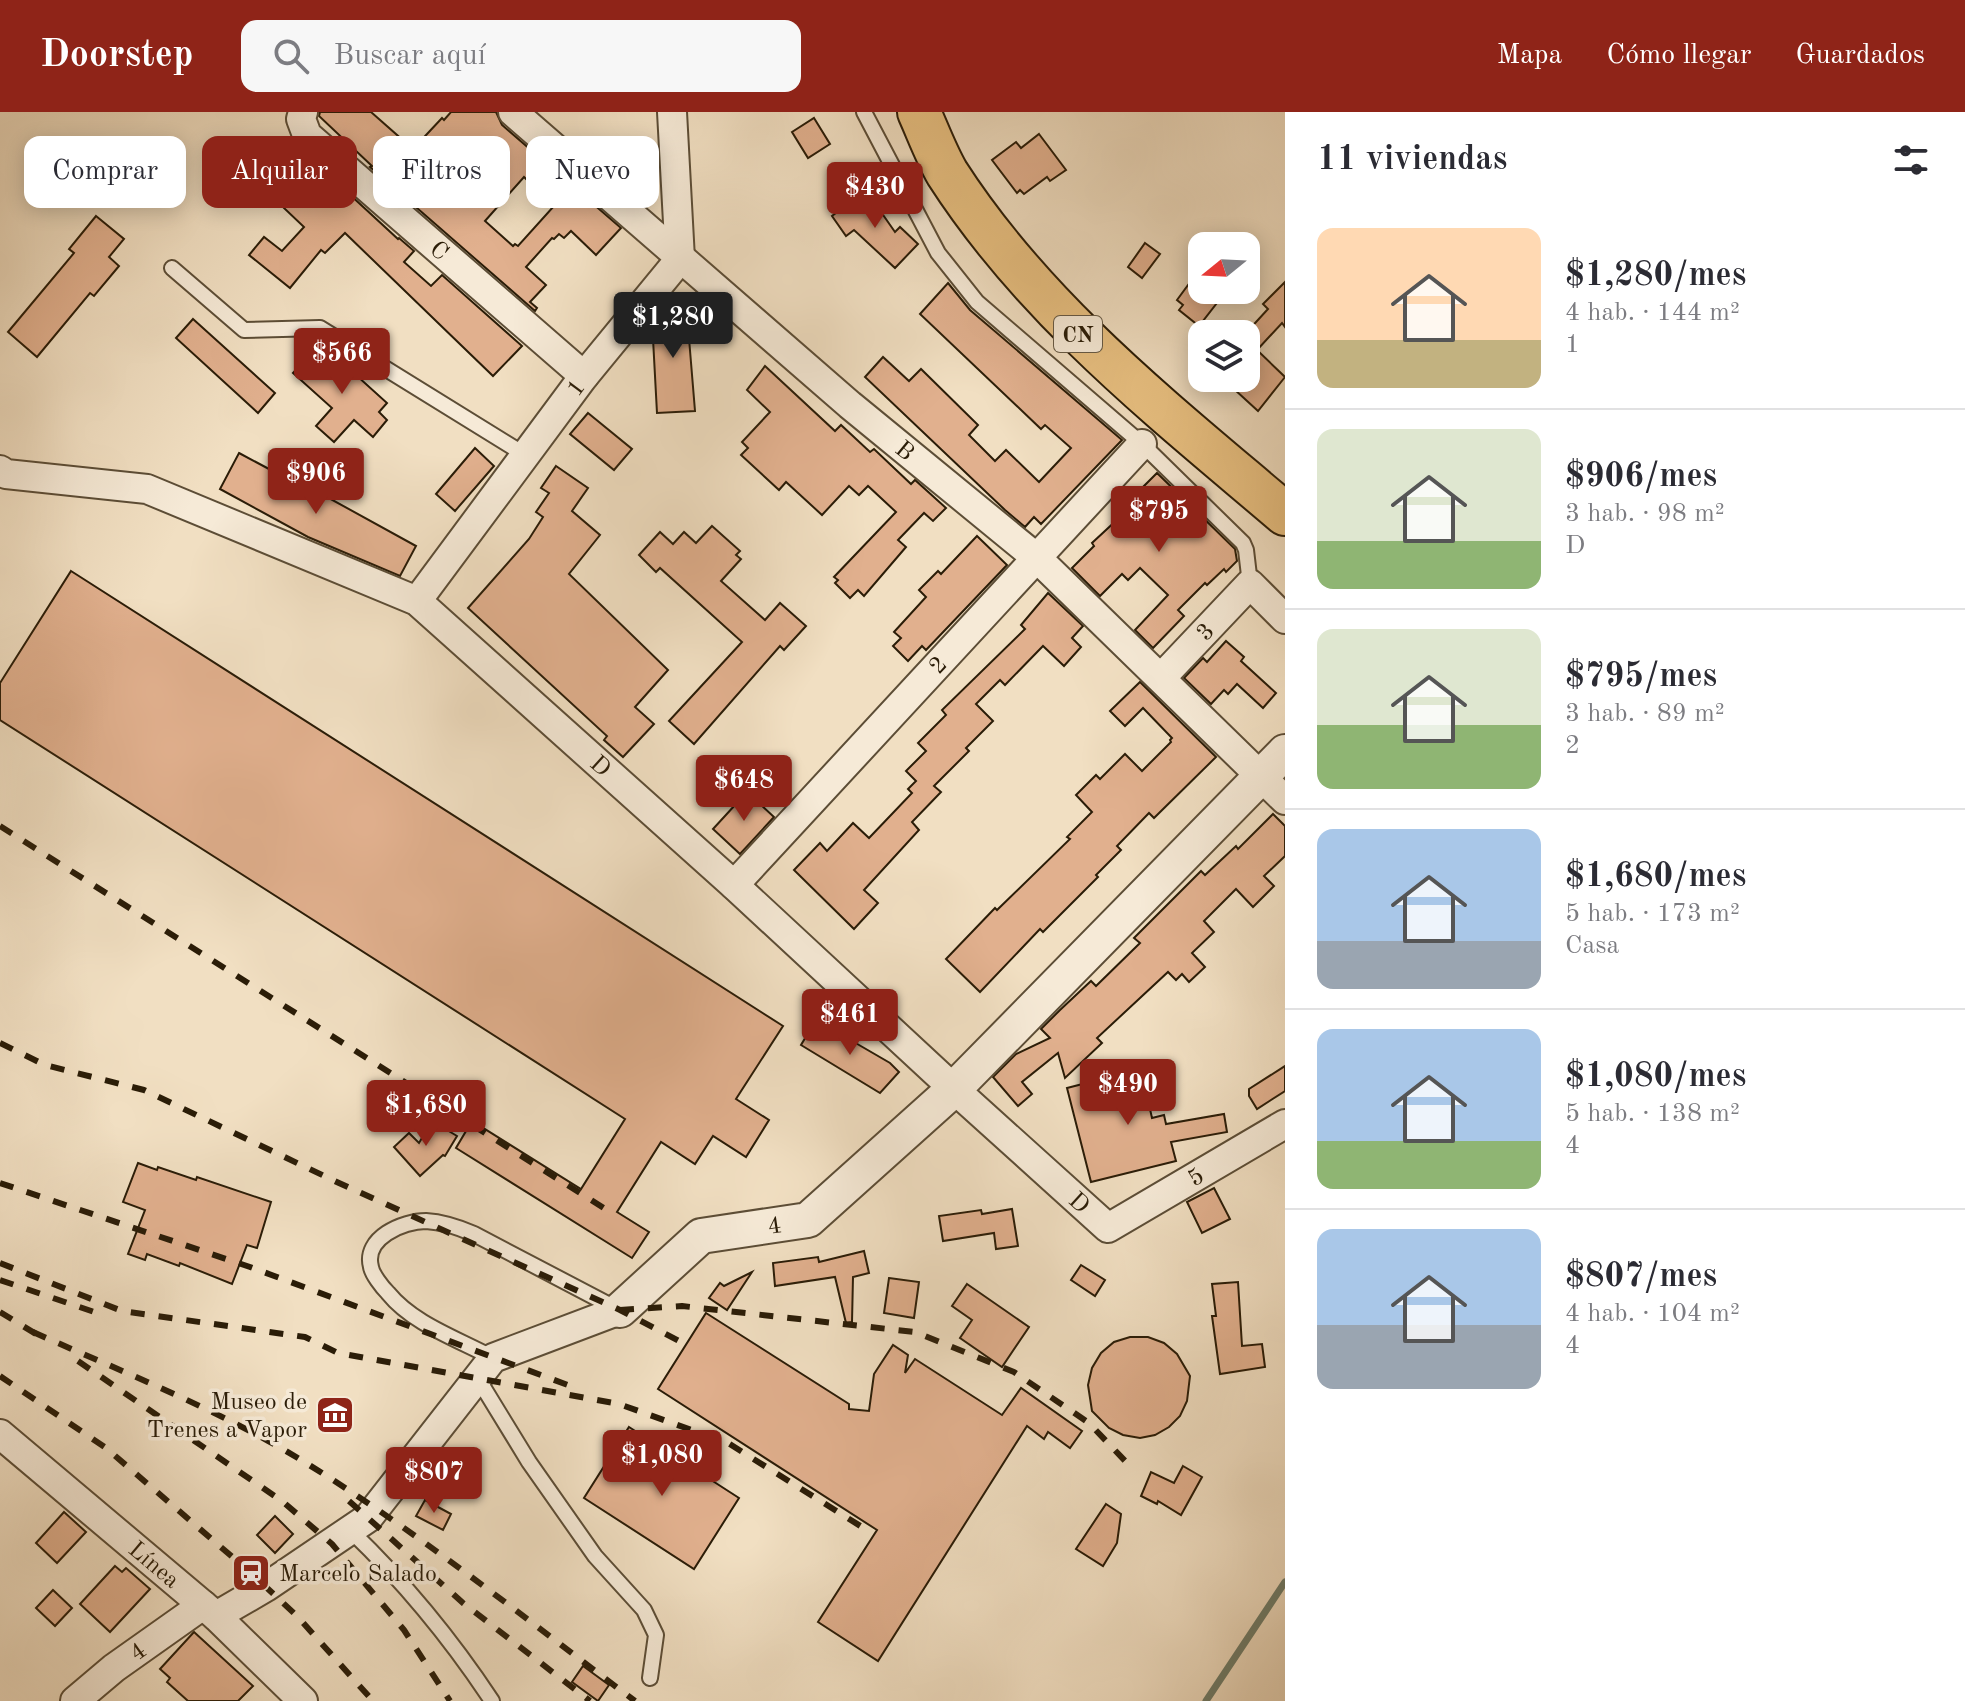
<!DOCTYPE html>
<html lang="es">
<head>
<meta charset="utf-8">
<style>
  :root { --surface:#fff; --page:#f7f7f7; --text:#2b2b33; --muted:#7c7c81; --line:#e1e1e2; --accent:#8f2418 }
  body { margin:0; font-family:"Old Standard TT",serif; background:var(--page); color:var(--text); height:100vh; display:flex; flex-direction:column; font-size:30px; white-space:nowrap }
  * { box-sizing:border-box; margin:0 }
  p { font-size:26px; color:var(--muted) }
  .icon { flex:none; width:44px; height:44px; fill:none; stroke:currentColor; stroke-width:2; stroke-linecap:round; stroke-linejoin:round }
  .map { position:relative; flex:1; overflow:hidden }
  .side { display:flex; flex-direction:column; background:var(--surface); width:680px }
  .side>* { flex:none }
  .banner { position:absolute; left:24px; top:24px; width:760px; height:72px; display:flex; gap:16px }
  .needle { width:52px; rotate:252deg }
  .tools { position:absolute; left:1188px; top:120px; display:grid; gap:16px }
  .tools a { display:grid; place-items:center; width:72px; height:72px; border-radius:16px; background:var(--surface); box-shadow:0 4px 20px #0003; font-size:40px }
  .price { position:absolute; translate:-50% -68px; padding:0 18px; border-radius:8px; background:var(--accent); color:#fff; font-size:26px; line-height:52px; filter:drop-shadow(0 2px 4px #0008) }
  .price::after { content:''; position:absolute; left:50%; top:48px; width:24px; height:18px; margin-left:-12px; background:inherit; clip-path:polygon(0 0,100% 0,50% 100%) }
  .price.current { background:#222; color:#fff }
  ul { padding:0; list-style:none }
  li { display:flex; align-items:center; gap:24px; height:200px; padding:0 32px }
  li+li { border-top:2px solid var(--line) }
  li span { display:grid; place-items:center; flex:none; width:224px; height:160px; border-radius:16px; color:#555 }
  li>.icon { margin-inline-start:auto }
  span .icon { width:96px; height:96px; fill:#fffc; stroke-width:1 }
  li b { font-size:34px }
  h2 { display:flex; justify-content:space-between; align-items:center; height:96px; padding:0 32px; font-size:34px }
  .chip { padding:0 28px; border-radius:16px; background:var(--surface); box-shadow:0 4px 20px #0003; font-size:28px; line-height:72px }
  .chip.current { background:var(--accent); color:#fff }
  header { display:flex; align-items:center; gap:48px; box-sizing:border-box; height:112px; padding:0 40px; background:var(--accent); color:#fff }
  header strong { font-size:38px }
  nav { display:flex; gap:44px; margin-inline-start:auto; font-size:28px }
  .search { width:560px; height:72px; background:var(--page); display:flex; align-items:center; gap:20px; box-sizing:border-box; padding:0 28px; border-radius:16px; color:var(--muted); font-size:30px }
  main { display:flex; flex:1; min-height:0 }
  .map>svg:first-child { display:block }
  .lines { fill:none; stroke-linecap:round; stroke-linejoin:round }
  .stream { stroke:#6e7d6b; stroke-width:7 }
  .building { fill:#e1b08e; stroke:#2a1c07; stroke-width:2; fill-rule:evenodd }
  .service-casing { stroke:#5c4d36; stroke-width:18 }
  .minor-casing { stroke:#5c4d36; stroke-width:32 }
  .tertiary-casing { stroke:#5c4d36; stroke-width:38 }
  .primary-casing { stroke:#2a1c07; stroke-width:46 }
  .service { stroke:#f6ead7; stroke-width:14 }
  .minor { stroke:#f6ead7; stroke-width:28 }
  .tertiary { stroke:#f6ead7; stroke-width:34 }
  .primary { stroke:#e8c081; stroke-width:42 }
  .rail { stroke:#2a1c07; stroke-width:6; stroke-dasharray:14 14; stroke-linecap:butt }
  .labels { text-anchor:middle; stroke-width:7; stroke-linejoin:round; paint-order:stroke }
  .shield { fill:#f6ead7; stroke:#675a45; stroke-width:2 }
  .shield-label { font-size:22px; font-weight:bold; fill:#2a1c07 }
  .street-label { font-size:24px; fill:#2a1c07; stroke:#f6ead7 }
  .poi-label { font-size:24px; fill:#2a1c07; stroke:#f6ead7; text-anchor:end }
</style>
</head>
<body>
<header>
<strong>Doorstep</strong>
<div class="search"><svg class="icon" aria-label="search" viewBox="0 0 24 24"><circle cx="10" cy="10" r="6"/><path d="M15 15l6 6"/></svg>Buscar aquí</div>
<nav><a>Mapa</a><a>Cómo llegar</a><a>Guardados</a></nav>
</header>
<main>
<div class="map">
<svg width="1285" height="1589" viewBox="0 0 1285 1589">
  <rect width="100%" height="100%" fill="#f1dfc2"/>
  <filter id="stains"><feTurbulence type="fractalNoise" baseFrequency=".0025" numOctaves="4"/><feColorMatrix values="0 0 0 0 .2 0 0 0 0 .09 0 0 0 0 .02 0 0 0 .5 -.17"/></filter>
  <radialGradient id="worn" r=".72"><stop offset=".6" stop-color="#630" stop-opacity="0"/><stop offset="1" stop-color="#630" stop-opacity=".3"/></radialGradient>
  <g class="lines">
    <polyline class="stream" points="1206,1589 1285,1470"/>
  </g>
  <g class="building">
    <path d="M320,0h51l42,37 29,-31 2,2 7,-8h45l6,13 119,103 -25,27 -25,-24 -7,7 -5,-4 -5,5 -2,-1 -26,29 20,18 -16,17 7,6 -2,3 -165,-144 2,-1 -53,-50zM524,65l30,29 -36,40 -3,-2 -2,2 -28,-25z"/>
    <polygon points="814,6 830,32 808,46 792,20"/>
    <polygon points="1039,22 1066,58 1050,69 1047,65 1024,82 1020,78 1017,81 992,48 1016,30 1021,36"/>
    <polygon points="298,39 316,56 313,59 342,86 347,80 398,127 399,126 414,139 404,150 431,174 442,163 522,234 493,264 345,121 325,141 321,138 290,176 249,143 264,125 282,139 304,115 264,77"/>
    <polygon points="861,82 869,94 874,90 895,120 900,115 918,132 895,156 854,118 846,124 832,104"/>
    <polygon points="96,104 124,127 109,145 119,154 94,184 90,181 37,245 8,220 74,141 69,137"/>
    <polygon points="1145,131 1160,142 1142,166 1128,155"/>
    <polygon points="1191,169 1201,178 1227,178 1199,214 1179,198 1183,193 1177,188"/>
    <polygon points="1285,170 1285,215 1282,211 1257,238 1285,265 1258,299 1234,277 1246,266 1246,221 1268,197 1263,192"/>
    <polygon points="948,171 970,198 1122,328 1041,412 1034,405 1025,415 1005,398 865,265 883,245 909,269 921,257 978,313 969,323 995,349 1006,338 1039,370 1071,336 1045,313 1041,317 920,202"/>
    <polygon points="686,190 695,299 657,301 652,208 666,191"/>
    <polygon points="193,207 275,281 258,301 176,226"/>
    <polygon points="325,235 387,291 379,300 387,308 373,325 354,308 334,330 316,314 332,296 293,261 306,247 311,251"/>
    <polygon points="765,254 835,319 841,313 870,340 874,337 911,372 915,368 946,396 933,409 924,401 898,428 906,435 864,484 858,478 850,486 835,471 838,468 834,465 896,400 868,374 859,383 849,374 822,403 786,370 779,378 741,343 748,336 742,330 770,300 747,278"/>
    <polygon points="588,301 632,337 614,358 570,322"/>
    <polygon points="475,336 494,354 455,399 436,382"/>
    <polygon points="239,341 284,365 307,374 416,434 400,464 308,425 220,377"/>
    <polygon points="556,354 588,376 572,399 600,423 569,462 668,558 635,595 654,612 623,645 604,628 607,624 468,496 529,427 543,405 536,400 549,381 541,376"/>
    <polygon points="1157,361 1235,437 1237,449 1226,460 1224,457 1207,473 1205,471 1178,498 1184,504 1153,536 1135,518 1168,483 1140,456 1128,468 1122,462 1100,484 1072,456 1094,434 1092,431 1147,380 1142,376"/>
    <polygon points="712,414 740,439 736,443 741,447 721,469 765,508 780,491 806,514 784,538 780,534 694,632 669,609 742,530 660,456 656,460 639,443 660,420 673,432 684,420 696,431"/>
    <polygon points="977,424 1007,453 926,538 922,534 908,549 893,534 901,526 894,520 926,485 919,478 938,459 941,462"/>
    <polygon points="71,459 783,914 736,987 769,1008 746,1045 713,1024 695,1052 661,1030 617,1100 649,1120 632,1146 456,1036 472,1009 581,1077 625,1007 0,608 0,571"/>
    <polygon points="1048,481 1083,514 1072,526 1081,535 1064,554 1043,534 1005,573 1000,568 976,592 993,609 966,636 969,639 934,674 941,680 912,710 919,718 864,778 878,791 854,817 794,758 820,731 827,739 853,711 869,726 912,681 908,677 916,669 906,659 926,639 918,631 946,603 942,598 1025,517 1021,513"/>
    <polygon points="1226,529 1244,545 1241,549 1276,581 1263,596 1237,572 1228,582 1224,578 1211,592 1184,566 1203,546 1207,550"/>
    <polygon points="1140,570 1216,645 1154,706 1149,701 1117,734 1121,738 1096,763 1098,765 1043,820 1040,817 980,880 946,847 995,796 997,798 1070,727 1067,725 1092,700 1076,683 1096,663 1100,667 1125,642 1142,659 1171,630 1170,628 1172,626 1143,596 1125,614 1110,599"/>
    <polygon points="747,680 774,705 740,742 713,717"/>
    <polygon points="1273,702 1285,714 1285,744 1264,764 1274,774 1253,795 1236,777 1204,809 1214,820 1192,841 1205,855 1189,870 1182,862 1176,868 1168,860 1097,926 1102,931 1065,966 1058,941 1022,970 1032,982 1018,994 993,965 1016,942 1050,926 1041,917 1060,898 1091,869 1096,874 1140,831 1134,826 1201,759 1205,763 1236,734 1238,737"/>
    <polygon points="816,908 890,951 899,960 880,981 801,933"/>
    <polygon points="1285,954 1285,979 1257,997 1249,984 1249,977"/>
    <polygon points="1141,957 1152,1006 1164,1003 1166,1012 1224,1002 1227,1020 1171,1030 1176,1049 1091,1070 1067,976"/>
    <polygon points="432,1009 457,1024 445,1044 443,1043 420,1064 394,1035 409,1021 419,1031"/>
    <polygon points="138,1051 157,1058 158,1055 196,1068 197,1065 271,1090 257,1136 247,1133 232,1172 180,1151 179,1154 147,1142 145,1148 128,1142 145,1098 123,1090"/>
    <polygon points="1214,1076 1230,1107 1202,1121 1187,1090"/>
    <polygon points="1012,1097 1018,1134 996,1137 994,1121 943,1129 939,1104 981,1098 982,1102"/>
    <polygon points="864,1139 869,1161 853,1165 852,1210 846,1211 835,1165 775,1174 773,1151 818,1145 819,1150"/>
    <polygon points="1081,1153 1105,1168 1095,1184 1071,1168"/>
    <polygon points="752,1160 727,1198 709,1186 720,1171 724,1174"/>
    <polygon points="889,1166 919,1170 914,1206 884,1201"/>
    <polygon points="1238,1170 1242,1234 1262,1232 1265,1255 1220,1262 1212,1204 1216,1204 1212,1172"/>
    <polygon points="967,1172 1029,1215 1002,1255 960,1226 972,1208 952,1194"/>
    <polygon points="706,1201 849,1292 849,1297 869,1299 874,1262 893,1233 908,1243 905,1261 915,1247 1002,1303 1021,1276 1082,1319 1070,1336 1048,1320 1044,1327 1027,1314 878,1549 818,1510 877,1418 658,1277"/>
    <polygon points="1130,1225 1148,1225 1164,1231 1177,1242 1190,1264 1187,1289 1180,1304 1169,1315 1155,1323 1140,1326 1123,1323 1109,1316 1092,1299 1088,1273 1092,1256 1101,1241 1114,1230"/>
    <polygon points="629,1315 739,1386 694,1457 584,1386"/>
    <polygon points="1183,1354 1202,1365 1181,1403 1158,1389 1157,1392 1141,1384 1151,1360 1174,1371"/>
    <polygon points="425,1388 451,1402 443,1418 416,1404"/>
    <polygon points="1106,1392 1121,1402 1117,1431 1103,1454 1076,1437"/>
    <polygon points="64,1400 86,1420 57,1451 36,1431"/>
    <polygon points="275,1404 293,1422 275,1441 257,1423"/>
    <polygon points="115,1454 122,1460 126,1456 150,1477 110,1520 80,1492"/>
    <polygon points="53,1478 72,1496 55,1514 36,1496"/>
    <polygon points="194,1520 253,1574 238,1589 188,1589 167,1570 170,1566 160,1557"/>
    <polygon points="583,1554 609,1573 598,1589 572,1570"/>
  </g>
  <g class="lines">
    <defs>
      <g id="service">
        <polyline points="864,0 938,141 977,190 1142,332 1243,431 1246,438 1250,472"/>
        <polyline points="172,156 244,218 320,216 527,344"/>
        <path d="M493,1246c-35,-19 -80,-34 -105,-65 -6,-6 -16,-19 -17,-26 -8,-29 32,-46 55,-46 17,1 32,6 48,13l145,76"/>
        <polyline points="477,1265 529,1350 595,1444 644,1498 656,1523 650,1566"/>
        <path d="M351,1419c53,51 100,108 141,170"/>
      </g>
      <g id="minor">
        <path id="s1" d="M303,0l-2,7 6,16 277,241"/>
        <path id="s2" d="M513,0l337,293 188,154 247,241"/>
        <path id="s3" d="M0,358l6,4 141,15 270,112 317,284 220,204 154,139 177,-104"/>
        <path id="s4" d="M417,489l167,-225 96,-117 -8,-147"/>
        <path id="s5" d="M1161,566l89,-94 35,35"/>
        <path id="s6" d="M734,773l408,-441"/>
        <path id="s7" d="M0,1322l216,182 87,85"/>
        <polyline points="216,1504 266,1475 368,1406 493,1246 620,1198"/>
        <path id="s8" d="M75,1589l39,-33 89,-63"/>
      </g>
      <g id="tertiary">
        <path id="s9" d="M620,1198l81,-74 107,-16 146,-131 331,-337"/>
      </g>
      <path id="primary" d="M919,0c9,20 17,42 28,61 88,137 216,237 338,341"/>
    </defs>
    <use href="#service" class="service-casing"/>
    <use href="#minor" class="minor-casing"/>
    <use href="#tertiary" class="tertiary-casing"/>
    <use href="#primary" class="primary-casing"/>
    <use href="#service" class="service"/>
    <use href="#minor" class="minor"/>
    <use href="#tertiary" class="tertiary"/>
    <use href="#primary" class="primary"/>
    <g class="rail">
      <polyline points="0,714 610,1100"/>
      <polyline points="0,931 45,953 144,978 339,1071 620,1198 679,1229"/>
      <polyline points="0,1071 250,1155 573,1275"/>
      <polyline points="0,1151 122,1199 305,1225 338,1241 619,1292 728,1331 862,1415"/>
      <polyline points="0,1168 106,1204"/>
      <polyline points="620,1198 682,1194 915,1220 1014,1260 1089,1311 1128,1352"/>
      <polyline points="0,1200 41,1225"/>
      <path d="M33,1220c92,41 187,78 273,131 115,71 221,157 329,238"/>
      <polyline points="78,1249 282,1389 332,1432 404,1518 450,1589"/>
      <polyline points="0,1264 106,1336 251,1461 297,1504 373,1589"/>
      <polyline points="349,1389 463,1491 590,1589"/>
    </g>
  </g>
  <defs>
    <symbol id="museum-square" viewBox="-11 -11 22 22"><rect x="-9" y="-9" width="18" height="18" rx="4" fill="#8f2418" stroke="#f6ead7"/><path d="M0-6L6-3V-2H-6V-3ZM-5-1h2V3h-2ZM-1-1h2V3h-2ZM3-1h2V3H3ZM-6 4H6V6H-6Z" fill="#fff"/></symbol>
    <symbol id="station-square" viewBox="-11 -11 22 22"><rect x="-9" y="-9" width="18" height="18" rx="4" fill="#8f2418" stroke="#f6ead7"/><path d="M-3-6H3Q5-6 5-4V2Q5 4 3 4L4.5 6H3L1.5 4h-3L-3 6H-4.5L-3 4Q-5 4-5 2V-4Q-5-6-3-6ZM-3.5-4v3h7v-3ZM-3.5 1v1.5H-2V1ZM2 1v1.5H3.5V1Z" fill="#fff"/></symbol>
  </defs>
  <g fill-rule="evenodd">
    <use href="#museum-square" x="313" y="1281" width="44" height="44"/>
    <use href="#station-square" x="229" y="1439" width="44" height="44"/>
  </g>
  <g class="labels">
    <rect class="shield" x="1054" y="204" width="48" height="36" rx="6"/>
    <g class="shield-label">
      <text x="1078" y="230">CN</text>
    </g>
    <g class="street-label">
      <text dy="8" stroke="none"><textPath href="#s1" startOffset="200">C</textPath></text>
      <text dy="8" stroke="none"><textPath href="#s4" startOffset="266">1</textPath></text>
      <text dy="8" stroke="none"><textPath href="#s2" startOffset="518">B</textPath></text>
      <text dy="8" stroke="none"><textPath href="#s5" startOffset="64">3</textPath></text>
      <text dy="8" stroke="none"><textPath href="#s6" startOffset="300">2</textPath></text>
      <text dy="8" stroke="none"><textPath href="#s3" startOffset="688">D</textPath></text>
      <text dy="8" stroke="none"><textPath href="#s3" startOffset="1476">5</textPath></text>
      <text dy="8" stroke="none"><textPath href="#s3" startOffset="1336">D</textPath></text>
      <text dy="8" stroke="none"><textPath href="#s9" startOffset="184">4</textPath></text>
      <text dy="8" stroke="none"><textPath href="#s7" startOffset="202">Línea</textPath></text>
      <text dy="8" stroke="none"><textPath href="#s8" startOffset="80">4</textPath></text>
    </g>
    <g class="poi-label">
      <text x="307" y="1297">Museo de<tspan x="307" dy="28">Trenes a Vapor</tspan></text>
      <text x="279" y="1469" text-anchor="start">Marcelo Salado</text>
    </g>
  </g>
  <rect width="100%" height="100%" filter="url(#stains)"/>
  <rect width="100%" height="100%" fill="url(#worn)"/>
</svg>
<div class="tools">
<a><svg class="needle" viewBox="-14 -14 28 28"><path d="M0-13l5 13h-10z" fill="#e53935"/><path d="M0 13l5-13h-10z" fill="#7c7c81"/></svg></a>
<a><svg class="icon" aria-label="layers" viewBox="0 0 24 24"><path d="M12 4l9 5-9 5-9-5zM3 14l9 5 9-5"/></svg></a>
</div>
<b class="price" style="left:875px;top:118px">$430</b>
<b class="price current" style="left:673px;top:248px">$1,280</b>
<b class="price" style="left:342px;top:284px">$566</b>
<b class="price" style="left:316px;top:404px">$906</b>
<b class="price" style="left:1159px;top:442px">$795</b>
<b class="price" style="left:744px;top:711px">$648</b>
<b class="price" style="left:850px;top:945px">$461</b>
<b class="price" style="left:1128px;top:1015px">$490</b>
<b class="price" style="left:426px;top:1036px">$1,680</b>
<b class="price" style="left:662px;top:1386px">$1,080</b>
<b class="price" style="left:434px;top:1403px">$807</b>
<div class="banner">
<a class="chip">Comprar</a>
<a class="chip current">Alquilar</a>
<a class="chip">Filtros</a>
<a class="chip">Nuevo</a>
</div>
</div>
<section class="side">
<h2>11 viviendas<svg class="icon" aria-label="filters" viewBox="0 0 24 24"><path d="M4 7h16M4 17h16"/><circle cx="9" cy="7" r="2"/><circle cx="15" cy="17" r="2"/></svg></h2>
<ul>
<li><span style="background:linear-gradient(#ffd9b3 70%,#c2b280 0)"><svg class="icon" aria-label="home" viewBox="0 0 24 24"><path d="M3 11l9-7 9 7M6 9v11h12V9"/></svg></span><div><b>$1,280/mes</b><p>4 hab. · 144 m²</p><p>1</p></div></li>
<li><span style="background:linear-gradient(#dfe7d0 70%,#8fb573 0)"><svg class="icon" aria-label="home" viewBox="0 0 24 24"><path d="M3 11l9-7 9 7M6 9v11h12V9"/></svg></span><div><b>$906/mes</b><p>3 hab. · 98 m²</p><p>D</p></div></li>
<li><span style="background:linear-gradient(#dfe7d0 60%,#8fb573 0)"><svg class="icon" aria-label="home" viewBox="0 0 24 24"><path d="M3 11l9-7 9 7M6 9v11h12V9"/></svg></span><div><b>$795/mes</b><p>3 hab. · 89 m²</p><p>2</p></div></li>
<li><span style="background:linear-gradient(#a9c7e8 70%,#9aa5b1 0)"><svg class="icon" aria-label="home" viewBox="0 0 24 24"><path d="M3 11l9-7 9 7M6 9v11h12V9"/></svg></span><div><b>$1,680/mes</b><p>5 hab. · 173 m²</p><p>Casa</p></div></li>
<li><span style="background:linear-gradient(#a9c7e8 70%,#8fb573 0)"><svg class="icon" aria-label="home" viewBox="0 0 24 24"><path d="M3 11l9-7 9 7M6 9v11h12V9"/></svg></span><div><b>$1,080/mes</b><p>5 hab. · 138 m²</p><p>4</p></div></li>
<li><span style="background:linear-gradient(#a9c7e8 60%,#9aa5b1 0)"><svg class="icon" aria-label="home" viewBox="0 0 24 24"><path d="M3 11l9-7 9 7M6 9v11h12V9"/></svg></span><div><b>$807/mes</b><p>4 hab. · 104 m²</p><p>4</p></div></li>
</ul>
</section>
</main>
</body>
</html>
